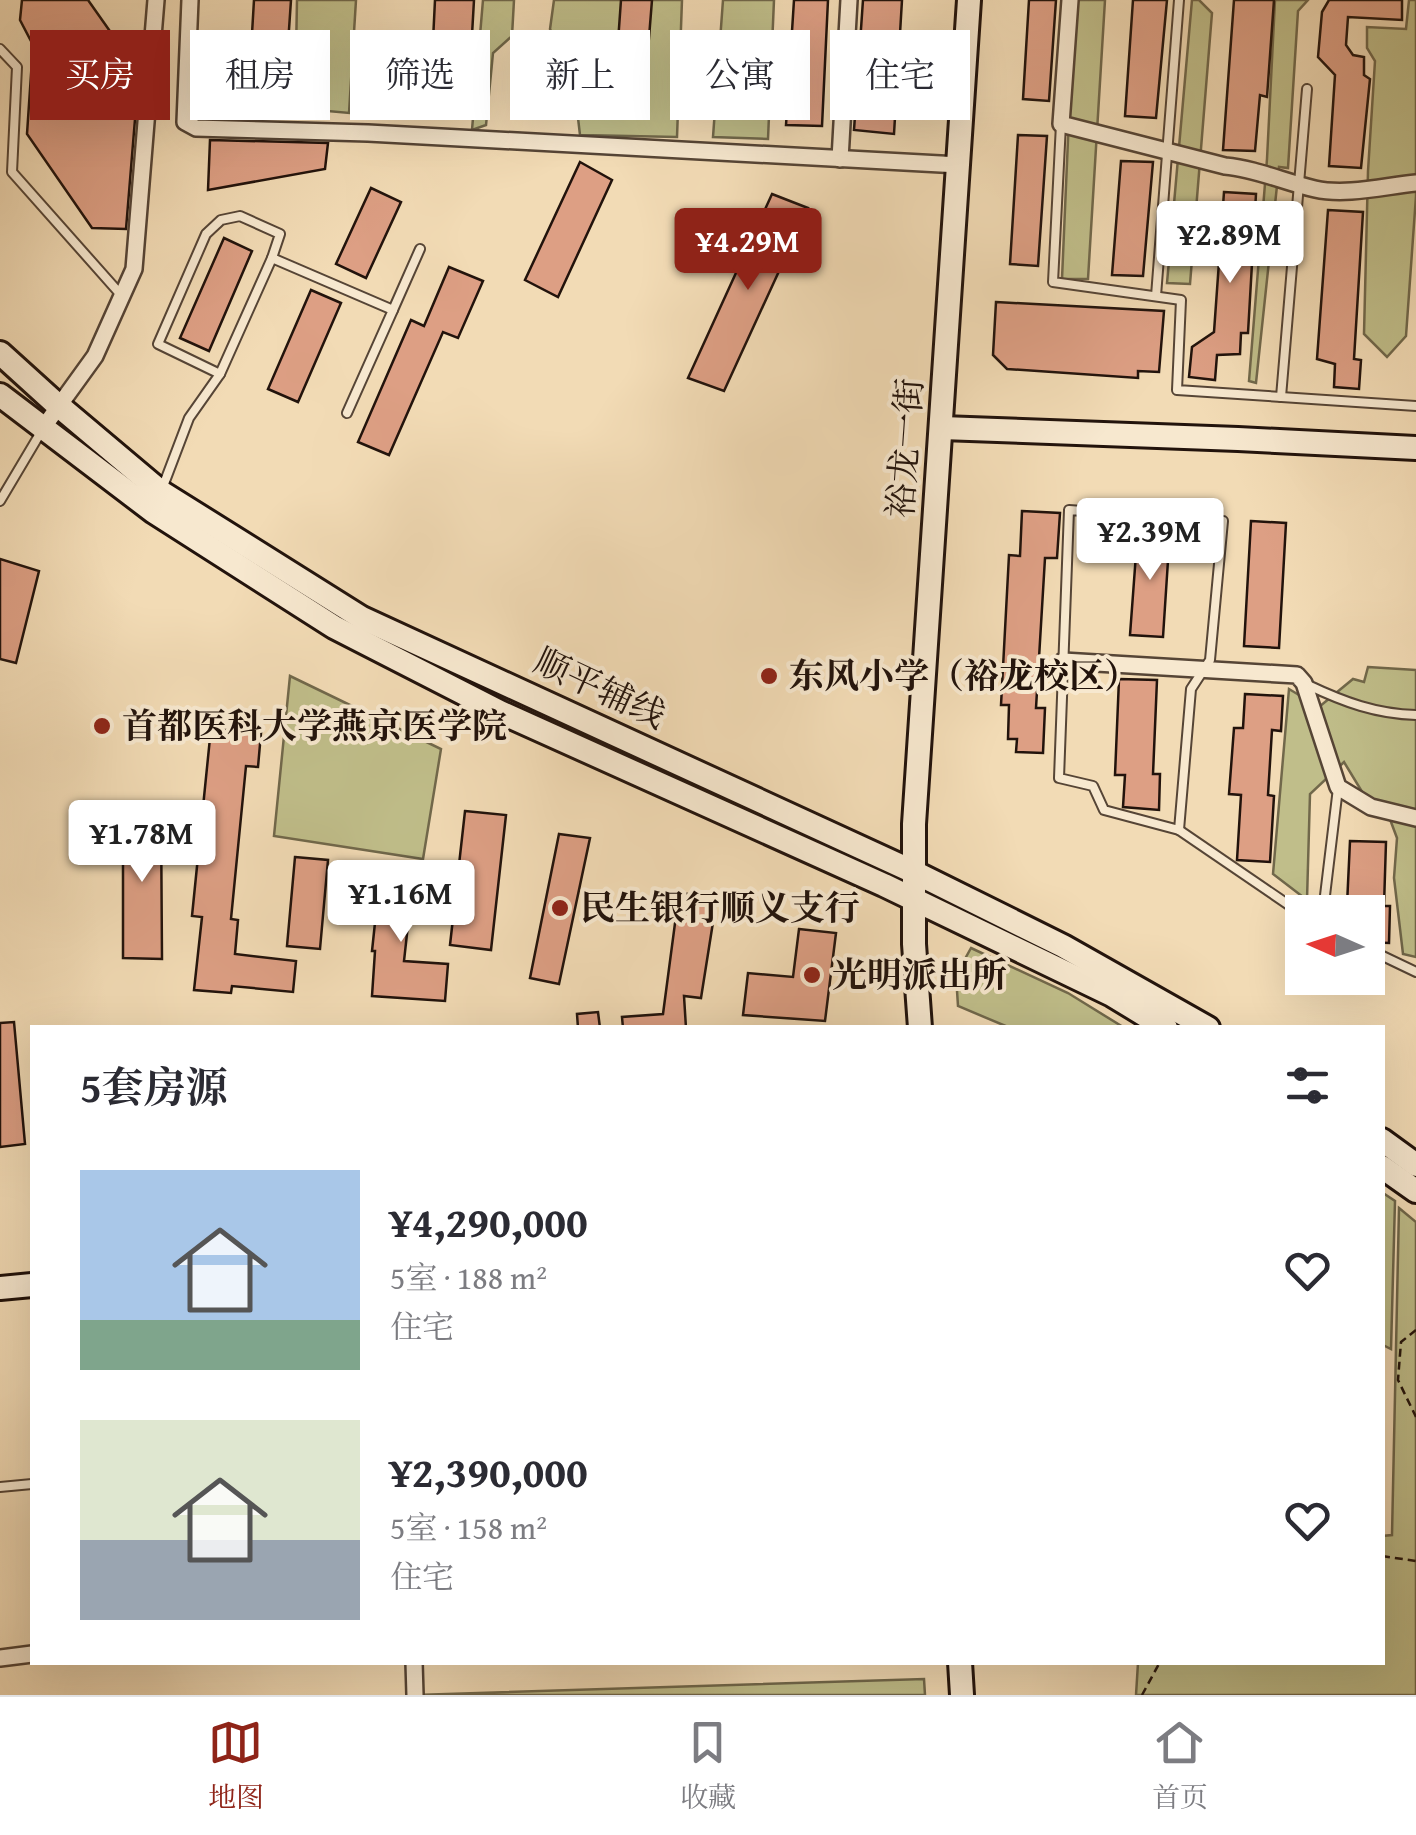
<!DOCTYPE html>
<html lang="zh">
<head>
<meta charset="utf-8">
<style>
  :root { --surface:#fff; --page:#f2f2f3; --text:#2b2b33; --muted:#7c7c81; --line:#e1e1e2; --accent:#8f2418 }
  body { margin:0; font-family:"Gentium Book Plus","Noto Serif SC",serif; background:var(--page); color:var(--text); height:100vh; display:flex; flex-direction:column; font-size:38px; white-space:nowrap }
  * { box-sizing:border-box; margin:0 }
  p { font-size:32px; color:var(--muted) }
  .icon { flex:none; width:55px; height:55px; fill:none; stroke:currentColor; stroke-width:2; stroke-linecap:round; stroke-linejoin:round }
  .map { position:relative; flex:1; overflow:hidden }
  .sheet { position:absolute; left:30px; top:1025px; width:1355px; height:640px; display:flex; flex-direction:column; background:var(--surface); border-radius:0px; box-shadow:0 10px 40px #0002 }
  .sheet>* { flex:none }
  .hud { position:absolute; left:30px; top:30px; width:1358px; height:90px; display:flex; gap:20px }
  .needle { width:65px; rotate:273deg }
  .fabs { position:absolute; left:1285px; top:895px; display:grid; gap:20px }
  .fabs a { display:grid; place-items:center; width:100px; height:100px; border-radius:0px; background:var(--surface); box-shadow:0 10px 40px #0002; font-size:50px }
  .price { position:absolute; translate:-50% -85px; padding:0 22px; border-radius:10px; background:#fff; color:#222; font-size:32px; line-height:65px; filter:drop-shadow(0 2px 5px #0008) }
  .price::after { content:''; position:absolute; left:50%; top:60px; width:30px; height:22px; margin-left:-15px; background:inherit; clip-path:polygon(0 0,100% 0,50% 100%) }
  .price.active { background:var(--accent); color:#fff }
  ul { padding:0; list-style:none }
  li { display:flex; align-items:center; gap:30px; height:250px; padding:0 50px }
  li span { display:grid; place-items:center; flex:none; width:280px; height:200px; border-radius:0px; color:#555 }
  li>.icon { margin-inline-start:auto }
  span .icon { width:120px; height:120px; fill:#fffc; stroke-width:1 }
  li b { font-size:42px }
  h2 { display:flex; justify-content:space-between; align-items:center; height:120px; padding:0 50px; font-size:42px }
  .tag { padding:0 35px; border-radius:0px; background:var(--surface); box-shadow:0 10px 40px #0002; font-size:35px; line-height:90px }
  .tag.active { background:var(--accent); color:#fff }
  .menu { display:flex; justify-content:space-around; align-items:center; height:140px; border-top:2px solid var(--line); background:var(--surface); font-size:28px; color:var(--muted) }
  .menu a { display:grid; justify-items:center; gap:5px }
  .menu .active { color:var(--accent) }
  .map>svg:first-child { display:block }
  .green { fill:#c0be8a; stroke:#71684b; stroke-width:2.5 }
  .building { fill:#dd9f84; stroke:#22130c; stroke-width:2.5 }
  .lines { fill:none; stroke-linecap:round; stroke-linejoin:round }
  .lane-casing { stroke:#564536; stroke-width:12 }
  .street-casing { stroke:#564536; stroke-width:20 }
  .secondary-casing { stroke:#22130c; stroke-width:28 }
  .path { stroke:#22130c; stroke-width:2.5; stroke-dasharray:8 5; stroke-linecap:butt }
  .lane { stroke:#f7e8cf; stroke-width:8 }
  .street { stroke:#f7e8cf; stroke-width:15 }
  .secondary { stroke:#f7e8cf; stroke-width:22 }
  .poi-dot { fill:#8f2418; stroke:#f7e8cf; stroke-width:4 }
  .labels { text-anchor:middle; stroke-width:8; stroke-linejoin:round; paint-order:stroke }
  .street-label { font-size:35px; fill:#22130c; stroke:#f7e8cf }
  .poi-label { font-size:35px; font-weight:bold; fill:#22130c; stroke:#f7e8cf; text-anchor:start }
</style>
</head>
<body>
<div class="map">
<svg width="1416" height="1695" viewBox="0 0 1416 1695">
  <rect width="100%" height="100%" fill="#f2dbb5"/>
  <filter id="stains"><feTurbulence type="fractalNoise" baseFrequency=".002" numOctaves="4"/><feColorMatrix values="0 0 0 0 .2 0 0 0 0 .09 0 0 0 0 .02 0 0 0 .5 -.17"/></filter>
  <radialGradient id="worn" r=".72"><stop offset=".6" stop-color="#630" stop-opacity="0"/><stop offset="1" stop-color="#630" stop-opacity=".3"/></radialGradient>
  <g class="green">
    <polygon points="297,0 356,0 349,113 295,108"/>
    <polygon points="483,0 514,0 512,36 493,53 486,125 472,130"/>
    <polygon points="554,0 682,0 677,137 580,135 573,75 550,29"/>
    <polygon points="723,0 774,0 768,139 713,137"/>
    <polygon points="1074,0 1105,0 1088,279 1062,279"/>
    <polygon points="1192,0 1199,0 1212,13 1190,284 1167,283"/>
    <polygon points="1275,0 1308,0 1298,11 1288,168 1279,167 1256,383 1249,381 1267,159"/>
    <polygon points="1409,0 1416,0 1416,196 1406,336 1387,357 1364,334 1368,171 1375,61 1367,48 1367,27 1406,29"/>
    <polygon points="1368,667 1416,670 1416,957 1403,954 1394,878 1397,838 1385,806 1364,795 1344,762 1310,794 1307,900 1273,874 1289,689 1319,707 1353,679 1364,682"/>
    <polygon points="290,676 441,749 423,859 274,836"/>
    <polygon points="971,948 1068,993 1123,1027 1008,1027 958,1006 956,975"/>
    <polygon points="1383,1193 1395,1201 1391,1349 1383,1345"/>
    <polygon points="1399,1208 1416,1222 1416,1695 1136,1695 1138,1663 1382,1662 1382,1536 1392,1535"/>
    <polygon points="924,1679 925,1695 415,1695"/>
  </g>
  <g class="building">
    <polygon points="22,0 88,0 119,44 141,46 126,229 92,228 27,134 33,45 20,20"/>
    <polygon points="254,0 291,0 284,103 248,101"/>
    <polygon points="435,0 474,0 468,105 430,102"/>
    <polygon points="621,0 652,0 643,113 613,112"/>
    <polygon points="794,0 828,0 822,126 786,125"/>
    <polygon points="863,0 902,0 894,134 854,130"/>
    <polygon points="1029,0 1056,0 1049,101 1023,99"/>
    <polygon points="1133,0 1167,0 1156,118 1125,116"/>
    <polygon points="1234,0 1274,0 1267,97 1260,95 1255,151 1223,150"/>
    <polygon points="1329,0 1402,0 1402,20 1348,17 1346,45 1353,55 1364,57 1364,75 1370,79 1361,168 1329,166 1335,75 1318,57 1322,12"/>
    <polygon points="1018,135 1047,136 1038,266 1010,264"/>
    <polygon points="210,140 328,143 325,169 208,190"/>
    <polygon points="1121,161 1153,162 1143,276 1112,275"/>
    <polygon points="580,162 612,180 558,297 525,280"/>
    <polygon points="371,188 401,202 366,278 336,264"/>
    <polygon points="1224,192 1256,194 1248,333 1241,333 1240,354 1217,355 1215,380 1189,377 1192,347 1214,332"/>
    <polygon points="772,194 808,208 724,391 688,378"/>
    <polygon points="1328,210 1363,212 1354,359 1361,360 1359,389 1334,387 1335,364 1317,359"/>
    <polygon points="224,238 252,251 209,351 180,338"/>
    <polygon points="449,267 483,281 458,338 443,332 389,455 358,442 411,320 424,326"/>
    <polygon points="311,290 341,303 298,402 268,389"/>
    <polygon points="996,302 1164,311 1159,372 1138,371 1138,378 1007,369 993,355"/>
    <polygon points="1022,511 1060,513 1057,558 1045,558 1036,708 1045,708 1043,753 1016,752 1017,739 1008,739 1009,705 1001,705 1009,555 1020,556"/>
    <polygon points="1251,521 1286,523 1279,648 1244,646"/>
    <polygon points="1138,527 1170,530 1163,637 1130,635"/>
    <polygon points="0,559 39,571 16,663 0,659"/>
    <polygon points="1119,679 1157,680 1153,774 1160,774 1159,810 1123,807 1125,775 1115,775"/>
    <polygon points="1245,694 1283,696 1281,731 1272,730 1268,795 1274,796 1270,862 1237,860 1241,795 1229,794 1234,728 1243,728"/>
    <polygon points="211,728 261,733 258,767 246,766 231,919 238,920 235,954 296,961 293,992 232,986 231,993 194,990 202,917 192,916"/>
    <polygon points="161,810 162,959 123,958 123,812"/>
    <polygon points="465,811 506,815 491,950 450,945"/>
    <polygon points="559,834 590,838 559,984 530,978"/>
    <polygon points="1350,841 1386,842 1384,906 1390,906 1389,943 1368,942 1368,912 1356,912 1357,906 1347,905"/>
    <polygon points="295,857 328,860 320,949 287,946"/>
    <polygon points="381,866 414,870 404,961 448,964 445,1001 372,996 375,951 372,951"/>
    <polygon points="679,893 717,897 701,998 684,996 686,1028 623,1028 622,1017 663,1014"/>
    <polygon points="799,929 836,933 825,1021 743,1015 748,973 793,977"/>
    <polygon points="598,1012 600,1028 578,1028 577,1014"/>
    <polygon points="14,1022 25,1144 0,1147 0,1023"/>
  </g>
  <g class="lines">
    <defs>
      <g id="lane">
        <polyline points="0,49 17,67 12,172 122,296"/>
        <polyline points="1061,124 1053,282 1181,300 1177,390 1416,406"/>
        <polyline points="1156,296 1179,0"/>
        <polyline points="393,310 420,249"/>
        <polyline points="220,374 158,344 206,234 221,220 240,216 280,234 272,258"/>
        <polyline points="1281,397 1307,89"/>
        <polyline points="162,489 189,418 220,374 272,258 393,310 347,413"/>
        <polyline points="0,501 41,432"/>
        <polygon points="1069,510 1223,521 1210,660 1191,689 1179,830 1104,810 1093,786 1059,778"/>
        <path d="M1308,685c36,17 68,29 108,30"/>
        <polyline points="1179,830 1302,914"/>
        <polyline points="1323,912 1338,788"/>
        <polyline points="1368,949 1416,972"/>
        <polyline points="0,1487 32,1484"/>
      </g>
      <g id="street">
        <polyline points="190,0 185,122 196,128 368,133 959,165"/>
        <path d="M1070,0l-9,124 164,42c32,3 59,16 90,23 31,7 70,-3 101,-6"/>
        <polyline points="840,159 849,0"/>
        <polyline points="43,428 95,356 134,269 156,0"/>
        <polyline points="1063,661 1297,675 1304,683 1338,787 1371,807 1416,818"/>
        <polyline points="0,1658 32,1654"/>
        <polyline points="414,1662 415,1695"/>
      </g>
      <g id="secondary">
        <polyline points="0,353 53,401 161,492 362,618 914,872 1063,946 1208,1028"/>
        <polyline points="0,395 154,512 334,627 500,712 884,885 1112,995 1166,1028"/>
        <polyline points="942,428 1238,439 1416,448"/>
        <polyline points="920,1028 914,944 914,824 969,0"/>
        <polyline points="1382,1140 1416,1165"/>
        <polyline points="1382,1167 1416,1191"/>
        <polyline points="0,1288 32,1285"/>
        <polyline points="960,1662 962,1695"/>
      </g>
    </defs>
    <use href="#lane" class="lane-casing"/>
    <use href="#street" class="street-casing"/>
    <use href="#secondary" class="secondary-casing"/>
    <g class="path">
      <polyline points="1416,1330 1401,1342 1398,1380 1416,1417"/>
      <polyline points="1382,1556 1416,1561"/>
      <polyline points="1142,1695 1160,1662"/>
    </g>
    <use href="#lane" class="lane"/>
    <use href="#street" class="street"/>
    <use href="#secondary" class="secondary"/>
  </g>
  <g class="poi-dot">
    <circle cx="769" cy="676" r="10"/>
    <circle cx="102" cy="726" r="10"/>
    <circle cx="560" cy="908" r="10"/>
    <circle cx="812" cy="975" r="10"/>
  </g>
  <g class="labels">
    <g class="street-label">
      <text transform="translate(905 448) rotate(-86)" y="12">裕龙一街</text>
      <text transform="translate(600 688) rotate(25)" y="12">顺平辅线</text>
    </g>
    <g class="poi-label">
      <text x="789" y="688">东风小学（裕龙校区）</text>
      <text x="122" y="738">首都医科大学燕京医学院</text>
      <text x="580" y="920">民生银行顺义支行</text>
      <text x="832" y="987">光明派出所</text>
    </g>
  </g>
  <rect width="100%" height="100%" filter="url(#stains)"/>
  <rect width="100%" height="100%" fill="url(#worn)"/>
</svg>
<div class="fabs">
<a><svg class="needle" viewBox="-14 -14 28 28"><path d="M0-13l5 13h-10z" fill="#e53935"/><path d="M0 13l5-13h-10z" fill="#7c7c81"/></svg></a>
</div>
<b class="price" style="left:1230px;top:286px">¥2.89M</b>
<b class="price active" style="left:748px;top:293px">¥4.29M</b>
<b class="price" style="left:1150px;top:583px">¥2.39M</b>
<b class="price" style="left:142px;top:885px">¥1.78M</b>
<b class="price" style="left:401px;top:945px">¥1.16M</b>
<div class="hud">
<a class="tag active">买房</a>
<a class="tag">租房</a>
<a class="tag">筛选</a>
<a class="tag">新上</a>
<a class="tag">公寓</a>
<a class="tag">住宅</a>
</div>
<section class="sheet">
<h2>5套房源<svg class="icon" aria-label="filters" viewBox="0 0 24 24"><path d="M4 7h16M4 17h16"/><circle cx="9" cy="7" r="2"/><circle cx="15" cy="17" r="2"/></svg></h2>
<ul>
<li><span style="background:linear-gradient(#a9c7e8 75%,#7fa58c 0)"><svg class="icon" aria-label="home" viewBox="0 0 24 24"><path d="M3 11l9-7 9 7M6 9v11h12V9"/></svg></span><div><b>¥4,290,000</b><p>5室 · 188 m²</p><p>住宅</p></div><svg class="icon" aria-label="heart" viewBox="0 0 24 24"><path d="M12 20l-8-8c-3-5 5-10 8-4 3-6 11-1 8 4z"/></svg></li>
<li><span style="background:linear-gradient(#dfe7d0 60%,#9aa5b1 0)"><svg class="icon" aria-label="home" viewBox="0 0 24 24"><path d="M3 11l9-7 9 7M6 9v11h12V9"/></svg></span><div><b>¥2,390,000</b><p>5室 · 158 m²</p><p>住宅</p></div><svg class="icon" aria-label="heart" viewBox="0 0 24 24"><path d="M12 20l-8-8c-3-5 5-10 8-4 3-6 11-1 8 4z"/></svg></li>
</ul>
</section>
</div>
<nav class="menu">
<a class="active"><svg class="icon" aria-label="map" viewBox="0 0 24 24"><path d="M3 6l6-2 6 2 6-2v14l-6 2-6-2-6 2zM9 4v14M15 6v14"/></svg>地图</a>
<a><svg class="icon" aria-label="saved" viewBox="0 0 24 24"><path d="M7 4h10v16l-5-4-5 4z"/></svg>收藏</a>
<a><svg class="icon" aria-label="home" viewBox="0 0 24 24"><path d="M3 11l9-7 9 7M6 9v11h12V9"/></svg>首页</a>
</nav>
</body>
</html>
